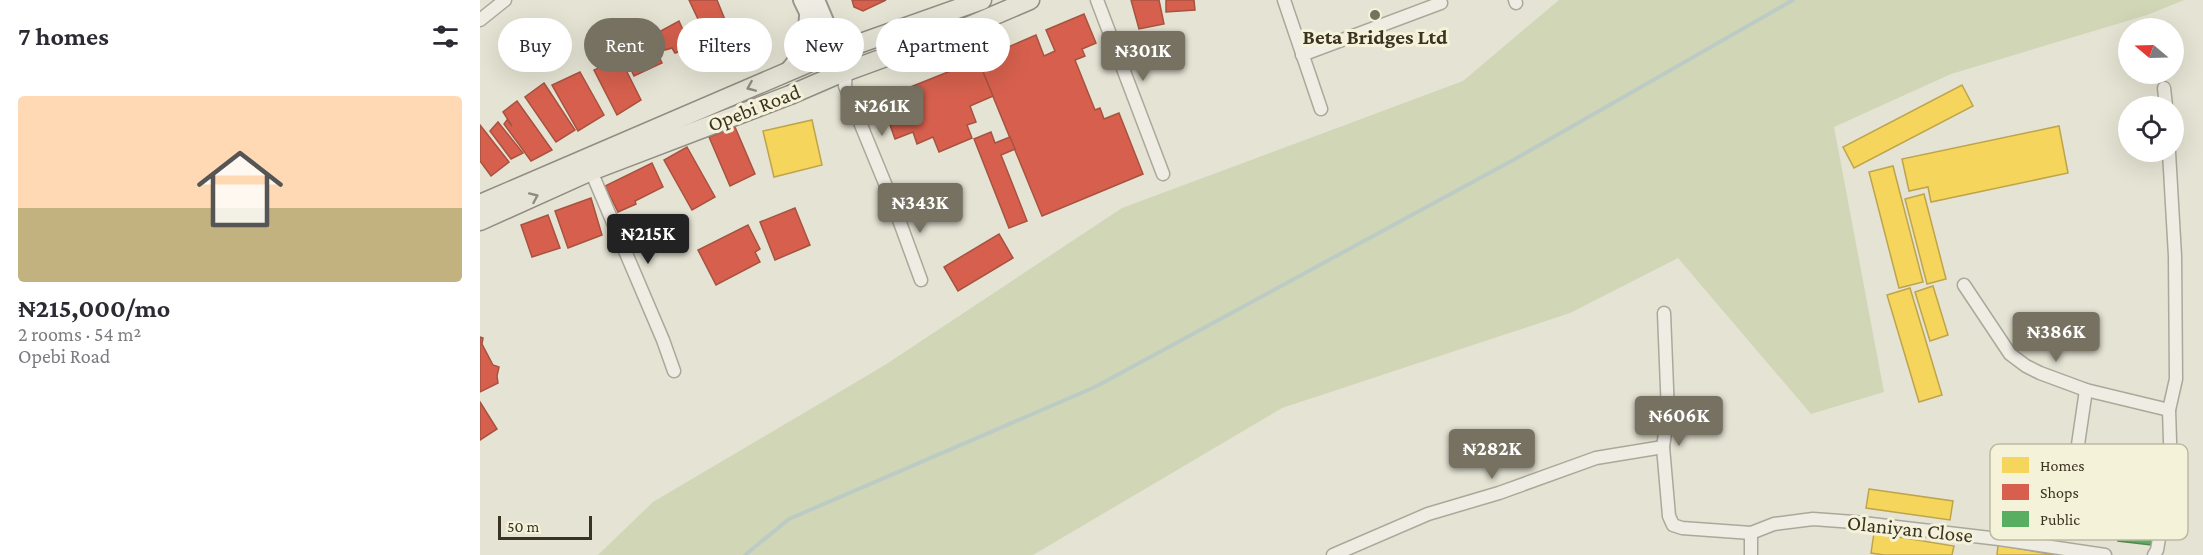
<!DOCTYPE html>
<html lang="en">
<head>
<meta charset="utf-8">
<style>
  :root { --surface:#fff; --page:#f2f2f3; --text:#2b2b33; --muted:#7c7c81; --accent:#767160 }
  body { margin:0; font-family:"Crimson Pro",serif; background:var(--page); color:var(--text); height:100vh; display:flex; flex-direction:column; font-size:22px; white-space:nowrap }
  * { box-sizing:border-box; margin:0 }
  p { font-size:20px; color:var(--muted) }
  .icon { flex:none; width:33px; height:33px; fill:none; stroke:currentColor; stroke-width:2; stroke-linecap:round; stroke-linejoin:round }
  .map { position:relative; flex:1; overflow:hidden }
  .details { display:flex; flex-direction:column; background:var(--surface); width:480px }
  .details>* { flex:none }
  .guide { position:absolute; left:18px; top:18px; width:570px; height:54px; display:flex; gap:12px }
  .needle { width:39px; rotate:289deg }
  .controls { position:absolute; left:1638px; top:18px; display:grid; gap:12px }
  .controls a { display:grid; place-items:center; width:66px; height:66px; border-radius:50%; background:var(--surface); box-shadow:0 6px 24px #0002; font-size:30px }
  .scale { position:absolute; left:18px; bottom:15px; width:94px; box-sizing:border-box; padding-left:6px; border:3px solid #3b3322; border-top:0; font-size:16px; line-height:21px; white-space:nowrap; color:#3b3322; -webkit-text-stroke:4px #f5f2da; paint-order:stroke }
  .price { position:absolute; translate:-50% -51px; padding:0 14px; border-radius:6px; background:var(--accent); color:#fff; font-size:20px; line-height:39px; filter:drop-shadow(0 2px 3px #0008) }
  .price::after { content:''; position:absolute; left:50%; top:36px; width:18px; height:14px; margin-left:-9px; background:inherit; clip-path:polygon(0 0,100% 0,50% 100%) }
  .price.active { background:#222; color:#fff }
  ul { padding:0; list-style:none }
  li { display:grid; align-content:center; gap:12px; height:318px; padding:0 18px }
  li span { display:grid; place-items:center; height:186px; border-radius:6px; color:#555 }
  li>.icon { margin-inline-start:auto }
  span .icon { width:108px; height:108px; fill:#fffc; stroke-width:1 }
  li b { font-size:26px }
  h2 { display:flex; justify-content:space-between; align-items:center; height:72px; padding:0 18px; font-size:26px }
  .pill { padding:0 21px; border-radius:27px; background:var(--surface); box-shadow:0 6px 24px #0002; font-size:21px; line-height:54px }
  .pill.active { background:var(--accent); color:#fff }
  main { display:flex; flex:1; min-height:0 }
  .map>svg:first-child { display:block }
  .green { fill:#d0d6b6 }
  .homes { fill:#f6d55c; stroke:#bea44b; stroke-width:1.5 }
  .shops { fill:#d6604d; stroke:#a85240; stroke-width:1.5 }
  .public { fill:#5aae61; stroke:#51894e; stroke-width:1.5 }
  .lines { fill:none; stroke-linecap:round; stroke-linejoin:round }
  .stream { stroke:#bcccc5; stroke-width:4 }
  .minor-casing { stroke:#aba89b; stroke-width:15 }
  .secondary-casing { stroke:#9b978a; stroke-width:20 }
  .primary-casing { stroke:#918d82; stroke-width:21 }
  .minor { stroke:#eeece3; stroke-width:12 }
  .secondary { stroke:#eeece3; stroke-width:16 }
  .primary { stroke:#e6e4d6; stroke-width:18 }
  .oneway { stroke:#908c7c }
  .poi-dot { fill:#767160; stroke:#f5f2da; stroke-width:2 }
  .labels { text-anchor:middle; stroke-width:6; stroke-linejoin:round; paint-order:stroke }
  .poi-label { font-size:21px; font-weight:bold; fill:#3b3322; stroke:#f5f2da }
  .street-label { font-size:21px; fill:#3b3322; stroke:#f5f2da }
  .key { fill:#f5f2da; stroke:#bdb9a3; stroke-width:1.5 }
  .key-label { font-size:16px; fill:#3b3322 }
</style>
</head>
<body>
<main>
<section class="details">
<h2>7 homes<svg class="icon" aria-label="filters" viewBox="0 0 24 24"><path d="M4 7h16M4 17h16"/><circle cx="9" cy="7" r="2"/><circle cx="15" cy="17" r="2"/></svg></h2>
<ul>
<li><span style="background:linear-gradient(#ffd9b3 60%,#c2b280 0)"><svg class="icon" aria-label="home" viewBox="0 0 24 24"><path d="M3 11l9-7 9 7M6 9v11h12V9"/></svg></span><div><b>₦215,000/mo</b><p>2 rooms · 54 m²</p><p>Opebi Road</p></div></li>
</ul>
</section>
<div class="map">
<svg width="1723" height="555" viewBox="0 0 1723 555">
  <rect width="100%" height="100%" fill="#e5e3d3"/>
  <polygon class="green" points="1079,0 1704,0 1667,15 1471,74 1354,127 1404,392 1331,414 1198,258 1090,313 802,408 553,555 118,555 173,502 405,365 642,208 983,81"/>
  <g class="homes">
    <polygon points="1482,85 1493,106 1374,168 1363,147"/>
    <polygon points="332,120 342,165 294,177 283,131"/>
    <polygon points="1579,126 1588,173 1451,202 1448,187 1429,191 1422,159"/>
    <polygon points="1413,166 1443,282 1419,288 1389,172"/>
    <polygon points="1444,194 1466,279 1447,284 1425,199"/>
    <polygon points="1453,286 1468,335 1450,341 1435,292"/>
    <polygon points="1430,288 1462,395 1439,402 1407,295"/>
    <polygon points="1389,489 1473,501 1470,520 1386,508"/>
    <polygon points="1394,533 1474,546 1472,555 1404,555 1391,553"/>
    <polygon points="1518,545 1575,555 1517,555"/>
  </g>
  <g class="shops">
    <polygon points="209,0 237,0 254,42 234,53"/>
    <polygon points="372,0 406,0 383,11 374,7"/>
    <polygon points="651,0 679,0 684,24 659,29"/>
    <polygon points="686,0 714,0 715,10 686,12"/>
    <polygon points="604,14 616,43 602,49 605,56 595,60 615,110 620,108 624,119 639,113 663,174 562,216 498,60 556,35 564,56 575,51 566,30"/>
    <polygon points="199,21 211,48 195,53 192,48 185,50 177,33"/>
    <polygon points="167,32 182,63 154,76 139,44"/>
    <polygon points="486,53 490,63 498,60 513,96 490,106 496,122 487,125 492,138 459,152 453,137 437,144 433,132 415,139 410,125 418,122 408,96 483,66 479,56"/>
    <polygon points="140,58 161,100 137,115 114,70"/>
    <polygon points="100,72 124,115 98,131 72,85"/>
    <polygon points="64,83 95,130 76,142 45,97"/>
    <polygon points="37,101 72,150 51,161 24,124 27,120 32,126 23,112"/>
    <polygon points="18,122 43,153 31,159 10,131"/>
    <polygon points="0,125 29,162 11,176 0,161"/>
    <polygon points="255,127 275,174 250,186 229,137"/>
    <polygon points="511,132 515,143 530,137 535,149 521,155 547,221 529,228 494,139"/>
    <polygon points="207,147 235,197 212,210 184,160"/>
    <polygon points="172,163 183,187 155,201 156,204 138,212 125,186"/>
    <polygon points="111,198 122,235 88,248 75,211"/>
    <polygon points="315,208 330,245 295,260 280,222"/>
    <polygon points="68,215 80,248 52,257 41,225"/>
    <polygon points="268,225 280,249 275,252 280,262 236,285 218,250"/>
    <polygon points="519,234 533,258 478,291 464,267"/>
    <polygon points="0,337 3,338 2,344 13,365 19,367 17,376 18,383 0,392"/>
    <polygon points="0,402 17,429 0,440"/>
  </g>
  <polygon class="public" points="1648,471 1681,476 1671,545 1638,541"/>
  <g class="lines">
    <polyline class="stream" points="265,555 309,519 615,387 1035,159 1313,0"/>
    <defs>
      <g id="minor">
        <polyline points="617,0 683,174"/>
        <polyline points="804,0 841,109"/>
        <polyline points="1035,0 1036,3"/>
        <polyline points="0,20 25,0"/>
        <polyline points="822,55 961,3"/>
        <polyline points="366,71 365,86 411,198 441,280"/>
        <polyline points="1684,88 1686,106"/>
        <polyline points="111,171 183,340 194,371"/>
        <polyline points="1484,285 1530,354 1546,366 1560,373 1606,390 1689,410"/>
        <polyline points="1184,313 1188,413 1183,447 1189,516 1193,525 1202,528 1271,533 1294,524 1333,519 1374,522 1519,539 1625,555"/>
        <polyline points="1606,390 1595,465 1630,473"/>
        <polyline points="853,555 948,514 1019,493 1116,458 1183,447"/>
        <polyline points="1271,555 1271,533"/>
        <polyline points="1674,555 1677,550 1691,471 1689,410 1696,379 1695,256 1689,152"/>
      </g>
      <g id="secondary">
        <polyline points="322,0 340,37 354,76"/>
        <polyline points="336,0 366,71"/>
        <path d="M308,71c16,-17 19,-32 20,-55"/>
      </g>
      <g id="primary">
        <polyline points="0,204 347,55 502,0"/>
        <polyline points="0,221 111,171 310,95 354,76 480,30 550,0"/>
      </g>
    </defs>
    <use href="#minor" class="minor-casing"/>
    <use href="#secondary" class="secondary-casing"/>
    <use href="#primary" class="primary-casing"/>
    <use href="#minor" class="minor"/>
    <use href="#secondary" class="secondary"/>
    <use href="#primary" class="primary"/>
  </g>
  <defs><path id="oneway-chevron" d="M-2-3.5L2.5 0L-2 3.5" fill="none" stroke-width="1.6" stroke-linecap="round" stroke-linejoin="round" transform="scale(1.5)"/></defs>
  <g class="oneway">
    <use href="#oneway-chevron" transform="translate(271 87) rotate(157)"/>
    <use href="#oneway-chevron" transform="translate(54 197) rotate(-24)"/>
  </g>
  <circle class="poi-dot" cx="895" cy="15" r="6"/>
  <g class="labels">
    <g class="poi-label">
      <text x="895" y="44">Beta Bridges Ltd</text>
    </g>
    <g class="street-label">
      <text transform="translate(274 108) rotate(-21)" y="7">Opebi Road</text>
      <text transform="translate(1430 529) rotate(6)" y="7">Olaniyan Close</text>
    </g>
  </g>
  <rect x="1510" y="444" width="198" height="96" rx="9" class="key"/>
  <rect x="1522" y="457" width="27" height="16" fill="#f6d55c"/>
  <rect x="1522" y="484" width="27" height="16" fill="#d6604d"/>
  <rect x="1522" y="511" width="27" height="16" fill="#5aae61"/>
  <g class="key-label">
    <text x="1560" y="471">Homes</text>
    <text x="1560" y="498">Shops</text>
    <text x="1560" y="525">Public</text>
  </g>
</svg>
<div class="controls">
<a><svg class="needle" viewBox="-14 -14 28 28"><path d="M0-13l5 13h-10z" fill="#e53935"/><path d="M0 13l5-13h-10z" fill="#7c7c81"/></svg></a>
<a><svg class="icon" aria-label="locate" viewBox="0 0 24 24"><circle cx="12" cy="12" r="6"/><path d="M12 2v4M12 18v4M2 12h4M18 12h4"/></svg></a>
</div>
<div class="scale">50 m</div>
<b class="price" style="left:663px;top:82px">₦301K</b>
<b class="price" style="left:402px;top:137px">₦261K</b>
<b class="price" style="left:440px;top:234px">₦343K</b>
<b class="price active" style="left:168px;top:265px">₦215K</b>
<b class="price" style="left:1576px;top:363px">₦386K</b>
<b class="price" style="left:1199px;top:447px">₦606K</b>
<b class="price" style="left:1012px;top:480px">₦282K</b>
<div class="guide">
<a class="pill">Buy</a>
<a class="pill active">Rent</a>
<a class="pill">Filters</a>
<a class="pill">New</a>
<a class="pill">Apartment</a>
</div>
</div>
</main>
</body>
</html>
